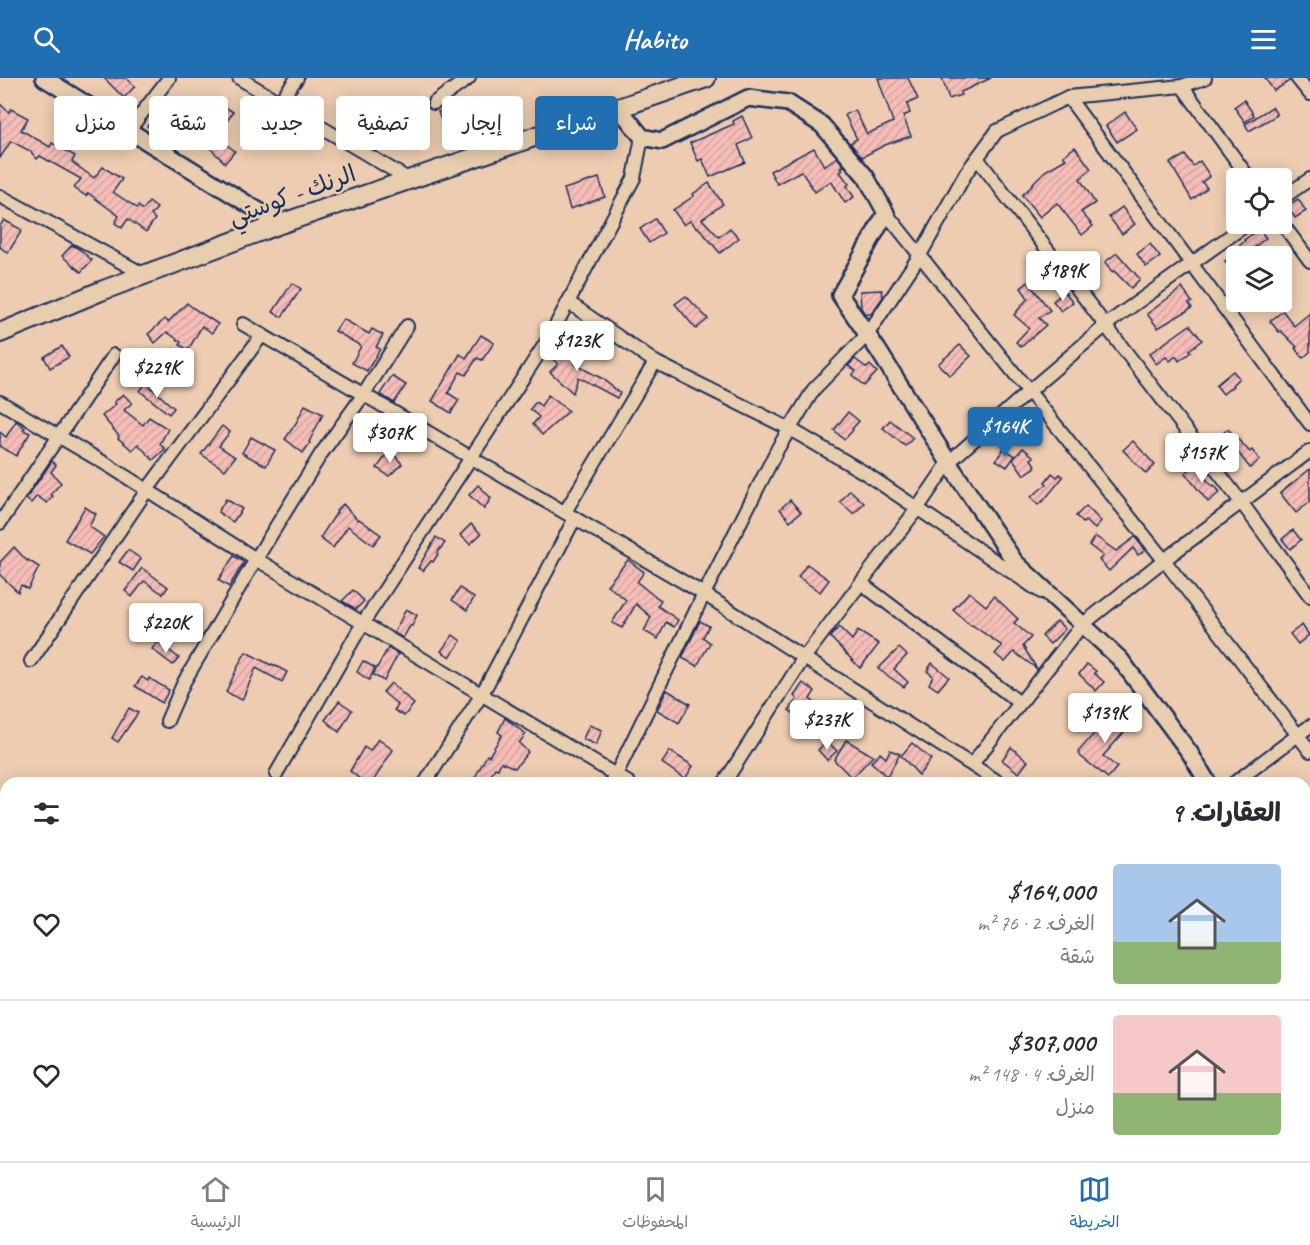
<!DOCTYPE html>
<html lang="ar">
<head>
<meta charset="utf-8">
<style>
  :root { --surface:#fff; --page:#f7f7f7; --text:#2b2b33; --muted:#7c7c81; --line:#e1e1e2; --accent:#1f6fb2 }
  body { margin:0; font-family:Caveat,"Playpen Sans Arabic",sans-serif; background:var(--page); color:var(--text); direction:rtl; height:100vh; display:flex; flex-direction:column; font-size:22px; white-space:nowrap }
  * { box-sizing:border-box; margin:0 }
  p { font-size:20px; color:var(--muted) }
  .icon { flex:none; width:33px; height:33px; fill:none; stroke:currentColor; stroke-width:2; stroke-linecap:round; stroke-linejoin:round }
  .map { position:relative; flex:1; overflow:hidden; direction:ltr }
  .sheet { position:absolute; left:0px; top:699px; width:1311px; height:384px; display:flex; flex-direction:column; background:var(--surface); border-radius:18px 18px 0 0; box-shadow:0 3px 15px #0003; direction:rtl }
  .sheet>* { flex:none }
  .guide { position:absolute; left:18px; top:18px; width:600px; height:54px; direction:rtl; display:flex; gap:12px }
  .controls { position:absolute; left:1226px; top:90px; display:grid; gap:12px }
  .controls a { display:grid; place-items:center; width:66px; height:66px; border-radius:6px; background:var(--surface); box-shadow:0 3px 15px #0003; font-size:30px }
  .price { position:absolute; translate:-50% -51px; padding:0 14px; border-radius:6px; background:#fff; color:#222; font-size:20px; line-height:39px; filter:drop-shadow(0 2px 3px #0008) }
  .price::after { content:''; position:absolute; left:50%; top:36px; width:18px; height:14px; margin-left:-9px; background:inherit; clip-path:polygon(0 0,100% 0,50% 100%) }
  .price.current { background:var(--accent); color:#fff }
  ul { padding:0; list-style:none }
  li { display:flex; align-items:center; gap:18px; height:150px; padding:0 30px }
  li+li { border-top:2px solid var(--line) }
  li span { display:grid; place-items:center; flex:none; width:168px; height:120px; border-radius:6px; color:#555 }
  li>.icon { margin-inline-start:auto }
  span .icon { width:72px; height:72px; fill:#fffc; stroke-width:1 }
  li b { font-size:26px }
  h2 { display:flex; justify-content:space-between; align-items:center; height:72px; padding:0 30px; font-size:26px }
  .chip { padding:0 21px; border-radius:6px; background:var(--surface); box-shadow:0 3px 15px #0003; font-size:21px; line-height:54px }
  .chip.current { background:var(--accent); color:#fff }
  header { display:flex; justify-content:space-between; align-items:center; height:78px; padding:0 30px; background:var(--accent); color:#fff; font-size:27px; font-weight:800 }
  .tabs { display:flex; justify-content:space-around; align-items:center; height:84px; border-top:2px solid var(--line); background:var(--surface); font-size:16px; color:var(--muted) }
  .tabs a { display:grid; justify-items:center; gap:3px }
  .tabs .current { color:var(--accent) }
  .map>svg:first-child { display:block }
  .building { fill:url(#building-hatch); stroke:#1b2f5e; stroke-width:1.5 }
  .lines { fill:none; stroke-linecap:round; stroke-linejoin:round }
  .minor-casing { stroke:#1b2f5e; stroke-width:16 }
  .tertiary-casing { stroke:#1b2f5e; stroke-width:20 }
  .primary-casing { stroke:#1b2f5e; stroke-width:22 }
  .minor { stroke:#e8ceaf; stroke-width:12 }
  .tertiary { stroke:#e8ceaf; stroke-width:15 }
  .primary { stroke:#e8ceaf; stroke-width:18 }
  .labels { text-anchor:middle; stroke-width:4.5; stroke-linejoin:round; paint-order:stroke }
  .street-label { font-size:24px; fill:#1b2f5e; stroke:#e8ceaf }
</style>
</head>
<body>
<header><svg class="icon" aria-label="menu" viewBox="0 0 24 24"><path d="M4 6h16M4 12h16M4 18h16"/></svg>Habito<svg class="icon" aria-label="search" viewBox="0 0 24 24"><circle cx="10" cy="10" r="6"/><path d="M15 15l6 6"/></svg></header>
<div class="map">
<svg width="1310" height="1083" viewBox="0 0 1310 1083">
  <defs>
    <pattern id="building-hatch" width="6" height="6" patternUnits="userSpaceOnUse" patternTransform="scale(1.5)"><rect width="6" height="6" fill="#f6bdb7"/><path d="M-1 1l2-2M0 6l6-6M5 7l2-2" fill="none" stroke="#d2a3a0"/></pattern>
  </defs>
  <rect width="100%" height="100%" fill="#edccb1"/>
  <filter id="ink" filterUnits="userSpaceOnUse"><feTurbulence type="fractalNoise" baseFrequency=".0167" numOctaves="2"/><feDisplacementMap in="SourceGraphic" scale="12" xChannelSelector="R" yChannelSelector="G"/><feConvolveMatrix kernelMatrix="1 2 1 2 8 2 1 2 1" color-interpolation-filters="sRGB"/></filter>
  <g filter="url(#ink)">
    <g class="building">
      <polygon points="104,0 126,0 135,8 124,20"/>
      <polygon points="878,0 908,0 918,21 907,26 910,35 903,38 911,58 885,67 862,79 850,65 857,61 845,37 855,32 867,56 893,44"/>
      <polygon points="942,0 991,0 961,14 961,17 949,21"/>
      <polygon points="1265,0 1289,0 1289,3 1274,13"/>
      <polygon points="174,19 201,39 213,21 233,34 217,59 235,73 225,85 203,63 201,65 189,57 192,51 175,38 158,57 147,48 157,37 159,39"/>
      <polygon points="250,21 264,31 254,45 240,35"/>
      <polygon points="1244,22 1254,37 1245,44 1234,29"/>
      <polygon points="0,26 9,34 11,31 28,40 21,52 50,69 52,65 75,78 72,84 94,100 103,89 122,101 113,114 137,130 138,128 143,132 149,124 157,130 151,137 155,141 146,154 128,141 122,150 115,145 119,138 88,115 86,118 74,110 81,101 40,78 37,81 30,73 11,63 0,80"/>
      <polygon points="455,27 461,43 444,50 438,34"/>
      <polygon points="1272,29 1277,37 1249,53 1245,46"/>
      <polygon points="1125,34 1137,51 1117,64 1106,48"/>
      <polygon points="742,38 752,60 738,67 745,84 710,99 702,81 698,83 690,65 734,46 733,43"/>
      <polygon points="1075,69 1091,91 1080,101 1095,125 1081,134 1093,148 1082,157 1057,125 1040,139 1022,117 1032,108 1031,107 1045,93 1066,81 1063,78"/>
      <polygon points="814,70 824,88 837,79 844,88 841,89 843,92 840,94 849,106 847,108 854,119 845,125 831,103 815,114 801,93 777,106 770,93"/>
      <polygon points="1185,77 1193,88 1200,83 1210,98 1202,104 1207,110 1192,122 1170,85"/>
      <polygon points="599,100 605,119 570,131 564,111"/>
      <polygon points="709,105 723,126 702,141 719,159 730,150 739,160 720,175 698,149 696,150 691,142 684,147 673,132 694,118 693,116"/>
      <polygon points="1298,121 1306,133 1295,140 1287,128"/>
      <polygon points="1122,129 1135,146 1122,156 1109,139"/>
      <polygon points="655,141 664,155 649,165 640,151"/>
      <polygon points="4,142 22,152 8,175 0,169 0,148"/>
      <polygon points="1259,151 1266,160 1251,172 1256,178 1236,178 1236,197 1225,183 1240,171 1238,169 1245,163 1244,162"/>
      <polygon points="1150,166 1160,179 1146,189 1137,176"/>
      <polygon points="72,167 79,171 92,182 81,194 62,178"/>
      <polygon points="1117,175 1140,201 1131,210 1114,193 1112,194 1105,184"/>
      <polygon points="1028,204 1050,232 1039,240 1046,247 1021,269 1016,264 1029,250 1014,237 1028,220 1021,210"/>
      <polygon points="292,205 301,211 282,239 273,234"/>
      <polygon points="1182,210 1192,224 1189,226 1192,230 1158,250 1147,236"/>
      <polygon points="882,212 883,219 871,236 865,236 861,230 860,213"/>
      <polygon points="1065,214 1073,224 1061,233 1053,223"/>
      <polygon points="686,218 708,241 696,251 675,226"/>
      <polygon points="187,225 193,230 218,246 212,255 202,248 188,272 180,267 181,264 167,254 155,265 148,256 165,241 168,244"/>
      <polygon points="1283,233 1294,248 1310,235 1310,274 1303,280 1295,270 1297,269 1281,253 1279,254 1270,243"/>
      <polygon points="343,241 369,256 372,251 383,257 376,269 380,271 367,293 352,285 361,268 335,253"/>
      <polygon points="1190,247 1202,262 1189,272 1191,274 1179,283 1176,278 1170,283 1166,279 1156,286 1149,276"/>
      <polygon points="481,257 494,265 482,282 477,280 466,297 460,294 448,315 459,322 451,335 432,323 460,276 466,280"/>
      <polygon points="575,266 584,273 574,286 601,300 620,315 617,320 578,299 573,315 550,294 558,286 550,278 557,271 565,280"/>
      <polygon points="960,267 971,278 950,298 938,286"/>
      <polygon points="62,268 69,279 50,290 44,279"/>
      <polygon points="855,281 867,290 870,287 877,294 864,308 852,297 856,293 848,288"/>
      <polygon points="1233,293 1239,300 1232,307 1233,308 1223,316 1216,307"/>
      <polygon points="392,298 406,307 394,325 380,316"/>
      <polygon points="146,305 174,330 169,336 140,313"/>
      <polygon points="123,316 132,325 124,332 143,347 149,339 168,351 160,366 165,371 153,382 138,366 132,372 118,360 119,358 102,338 116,326 114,324"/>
      <polygon points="548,317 569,333 542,357 533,346 539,339 530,331 536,324 541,328"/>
      <polygon points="305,327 323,336 309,364 310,365 303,375 285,361 296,345"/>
      <polygon points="848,334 859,343 852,351 853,352 844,362 834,352"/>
      <polygon points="890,342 913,360 905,368 883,350"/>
      <polygon points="16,343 25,350 23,352 30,355 16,378 0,368 0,354 6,359"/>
      <polygon points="222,348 230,354 219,368 235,379 225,392 201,376"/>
      <polygon points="1228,351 1250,374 1252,372 1260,382 1250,390 1236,372 1233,374 1224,364 1228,361 1223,355"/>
      <polygon points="251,359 275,372 266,388 242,375"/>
      <polygon points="1133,363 1155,387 1146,396 1123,372"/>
      <polygon points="1004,370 1015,378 1007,389 996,382"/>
      <polygon points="1023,370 1034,379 1031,381 1036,389 1024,397 1013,381"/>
      <polygon points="390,372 402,386 389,398 377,390"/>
      <polygon points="52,383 56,387 51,394 61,405 51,416 53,418 47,425 37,418 31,425 26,421"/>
      <polygon points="1195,387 1212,408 1214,407 1220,414 1208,424 1185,395"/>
      <polygon points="1310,391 1310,424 1296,435 1280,415"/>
      <polygon points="1052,395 1057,399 1060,396 1063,399 1045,421 1038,427 1031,419 1047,406 1045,404"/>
      <polygon points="478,407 491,420 484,431 469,417"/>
      <polygon points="850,412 864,425 854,436 840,424"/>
      <polygon points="226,421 242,431 233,444 218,434"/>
      <polygon points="790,422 801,434 790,443 780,431"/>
      <polygon points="343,426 358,442 359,441 381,457 373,467 348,448 333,470 320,460 337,434 336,433"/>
      <polygon points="1086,428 1101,443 1095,451 1085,443 1083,445 1076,438"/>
      <polygon points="85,429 96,436 89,448 104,459 90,476 65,462"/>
      <polygon points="471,446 481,456 470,466 460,457"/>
      <polygon points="1293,452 1301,462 1290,471 1282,461"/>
      <polygon points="1095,458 1116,473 1135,459 1145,472 1138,477 1133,470 1109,493 1099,482 1103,478 1089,467"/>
      <polygon points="436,459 445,465 437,475 438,476 433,484 431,483 423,493 418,490"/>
      <polygon points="14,469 27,483 28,482 39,489 28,511 21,507 18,514 0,497 0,484"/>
      <polygon points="128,472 141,481 133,493 119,484"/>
      <polygon points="234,478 244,484 229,509 218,502"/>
      <polygon points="628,482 644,494 637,504 653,517 661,522 658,528 678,542 674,549 666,544 658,561 644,553 651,539 636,526 622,550 612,545 626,522 607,507"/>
      <polygon points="807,486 829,502 820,514 798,499"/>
      <polygon points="142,490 168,509 163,516 144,503 132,519 125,513"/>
      <polygon points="460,510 474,520 467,532 452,522"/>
      <polygon points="353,512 364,523 356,531 342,523"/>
      <polygon points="969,514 986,528 994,518 1018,541 1014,545 1031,559 1023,568 1037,591 1014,574 1005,584 995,576 1002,568 972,547 971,548 953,532"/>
      <polygon points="406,531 417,537 412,548 410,548 403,560 394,555"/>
      <polygon points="700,543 709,548 703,559 710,565 697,588 682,580"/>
      <polygon points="1057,543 1065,551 1050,566 1042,558"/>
      <polygon points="1302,547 1309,557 1298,566 1290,556"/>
      <polygon points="839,549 852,562 858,553 879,566 860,590 830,559"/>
      <polygon points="453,557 461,563 450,579 441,573"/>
      <polygon points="158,564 179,580 173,587 152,571"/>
      <polygon points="388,570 398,576 384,603 373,597"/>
      <polygon points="899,570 907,577 894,591 908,604 904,609 878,591"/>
      <polygon points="246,574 271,587 272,586 287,594 282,604 256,590 242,622 226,614 240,584"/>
      <polygon points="363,583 375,590 369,602 357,594"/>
      <polygon points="932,585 949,599 938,612 929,606 933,598 927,593"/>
      <polygon points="1087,586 1096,593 1094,595 1104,604 1096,613 1079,596"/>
      <polygon points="142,599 148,603 149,600 169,612 162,625 135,608"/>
      <polygon points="391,605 414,626 404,638 394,632 398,627 383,614"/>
      <polygon points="803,605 815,613 810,621 824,632 819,638 822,640 812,649 789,632 797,621 794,618"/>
      <polygon points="667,612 690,626 679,645 657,632"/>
      <polygon points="339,623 352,632 339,654 325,642"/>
      <polygon points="129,630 138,635 118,664 112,660"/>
      <polygon points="1124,631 1131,642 1130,643 1132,645 1103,678 1117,689 1108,700 1080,678 1078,674 1099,650 1102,653"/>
      <polygon points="505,640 526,656 519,665 528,674 515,690 501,684 498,691 495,690 487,705 472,705 487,677 489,678 502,657 498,654"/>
      <polygon points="589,647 602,652 596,667 583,661"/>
      <polygon points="378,661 393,672 372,705 365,705 350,693 364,669 370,673"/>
      <polygon points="846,662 873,678 852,700 834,682"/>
      <polygon points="827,663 837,673 827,682 818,672"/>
      <polygon points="912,665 931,681 919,697 901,678"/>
      <polygon points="1011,669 1028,683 1019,695 1002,682"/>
      <polygon points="890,672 900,676 887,699 871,684 880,675 886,680"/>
      <polygon points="670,673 693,688 685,701 662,685"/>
    </g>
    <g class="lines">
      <defs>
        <g id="minor">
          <polyline points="239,0 408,101"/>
          <polyline points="1297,0 1310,16"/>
          <polyline points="1182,8 1249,100"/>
          <polyline points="1068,19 1310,346"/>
          <polyline points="279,24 297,0"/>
          <polyline points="434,25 469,0"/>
          <polyline points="129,52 169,0"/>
          <polyline points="977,80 1241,424 1310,518"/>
          <polyline points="0,118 145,197"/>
          <polyline points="1281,121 1310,101"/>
          <polyline points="886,135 1164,482 1310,673"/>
          <polyline points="1281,144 1310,183"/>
          <polyline points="568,224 655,284 790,351 865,395 1041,514"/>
          <polyline points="243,246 704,516 1000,705"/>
          <polyline points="0,324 106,386 256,481 629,705"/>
          <polyline points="565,434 655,284"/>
          <polyline points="0,445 114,277"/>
          <polyline points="861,505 1020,625"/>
          <polyline points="31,583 147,412 262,257"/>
          <polyline points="167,643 184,604 256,481 321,376 364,316 407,248"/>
          <polyline points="972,686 1082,547 1160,485 1310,373"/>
          <polyline points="276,696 363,545 549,260 634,100 642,59"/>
          <polyline points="425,705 482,616 575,440"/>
          <polyline points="612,705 700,524 778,370 814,311 867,257 920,177 966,95 997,53 1068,19 1182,8 1205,0"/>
          <polyline points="724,705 803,581 917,431 949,384 1029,313 1111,243 1247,146"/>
          <polyline points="1234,705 1310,648"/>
        </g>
        <g id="tertiary">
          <polyline points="44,0 280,146"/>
          <polyline points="619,30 642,59 662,63 748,20 788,25 822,47 866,99 886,135 840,217 878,272 956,396 1015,484 1120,581 1190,675 1208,705"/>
          <polyline points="1305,845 1310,851"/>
        </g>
        <polyline id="primary" points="0,255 101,213 280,146 706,0"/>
      </defs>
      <use href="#minor" class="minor-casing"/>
      <use href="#tertiary" class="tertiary-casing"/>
      <use href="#primary" class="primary-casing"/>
      <use href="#minor" class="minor"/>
      <use href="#tertiary" class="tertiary"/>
      <use href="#primary" class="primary"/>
    </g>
  </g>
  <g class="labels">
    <g class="street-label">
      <text transform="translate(292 117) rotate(-20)" y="8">الرنك - كوستي</text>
    </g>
  </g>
</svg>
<div class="controls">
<a><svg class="icon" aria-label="locate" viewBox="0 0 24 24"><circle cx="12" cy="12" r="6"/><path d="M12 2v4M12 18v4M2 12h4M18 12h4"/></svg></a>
<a><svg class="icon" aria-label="layers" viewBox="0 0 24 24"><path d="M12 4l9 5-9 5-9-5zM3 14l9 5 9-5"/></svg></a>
</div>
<b class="price" style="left:1063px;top:224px">$189K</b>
<b class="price" style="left:577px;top:294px">$123K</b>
<b class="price" style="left:157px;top:321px">$229K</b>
<b class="price current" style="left:1005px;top:380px">$164K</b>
<b class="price" style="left:390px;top:386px">$307K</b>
<b class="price" style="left:1202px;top:406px">$157K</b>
<b class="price" style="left:166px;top:576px">$220K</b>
<b class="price" style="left:1105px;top:666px">$139K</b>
<b class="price" style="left:827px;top:673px">$237K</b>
<div class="guide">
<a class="chip current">شراء</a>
<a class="chip">إيجار</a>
<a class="chip">تصفية</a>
<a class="chip">جديد</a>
<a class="chip">شقة</a>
<a class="chip">منزل</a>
</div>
<section class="sheet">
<h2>العقارات: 9<svg class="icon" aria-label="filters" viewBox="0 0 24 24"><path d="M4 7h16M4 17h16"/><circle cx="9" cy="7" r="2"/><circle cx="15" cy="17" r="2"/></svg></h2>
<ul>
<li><span style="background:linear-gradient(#a9c7e8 65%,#8fb573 0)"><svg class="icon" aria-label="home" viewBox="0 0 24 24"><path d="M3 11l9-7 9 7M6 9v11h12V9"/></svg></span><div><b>$164,000</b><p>الغرف: 2 · 76 m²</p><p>شقة</p></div><svg class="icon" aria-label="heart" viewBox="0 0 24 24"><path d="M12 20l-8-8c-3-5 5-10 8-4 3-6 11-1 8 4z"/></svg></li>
<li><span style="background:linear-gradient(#f6c9c9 65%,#8fb573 0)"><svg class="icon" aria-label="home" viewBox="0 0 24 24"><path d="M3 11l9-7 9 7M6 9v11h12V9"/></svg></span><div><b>$307,000</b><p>الغرف: 4 · 148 m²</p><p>منزل</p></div><svg class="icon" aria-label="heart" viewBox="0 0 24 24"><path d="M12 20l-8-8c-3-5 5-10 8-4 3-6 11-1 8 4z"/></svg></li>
</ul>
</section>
</div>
<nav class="tabs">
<a class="current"><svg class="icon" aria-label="map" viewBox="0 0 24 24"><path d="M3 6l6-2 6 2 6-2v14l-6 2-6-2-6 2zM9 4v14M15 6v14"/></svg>الخريطة</a>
<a><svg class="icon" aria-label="saved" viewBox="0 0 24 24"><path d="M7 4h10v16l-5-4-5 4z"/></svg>المحفوظات</a>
<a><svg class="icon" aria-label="home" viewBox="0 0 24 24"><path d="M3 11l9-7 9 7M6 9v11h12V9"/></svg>الرئيسية</a>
</nav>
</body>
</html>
